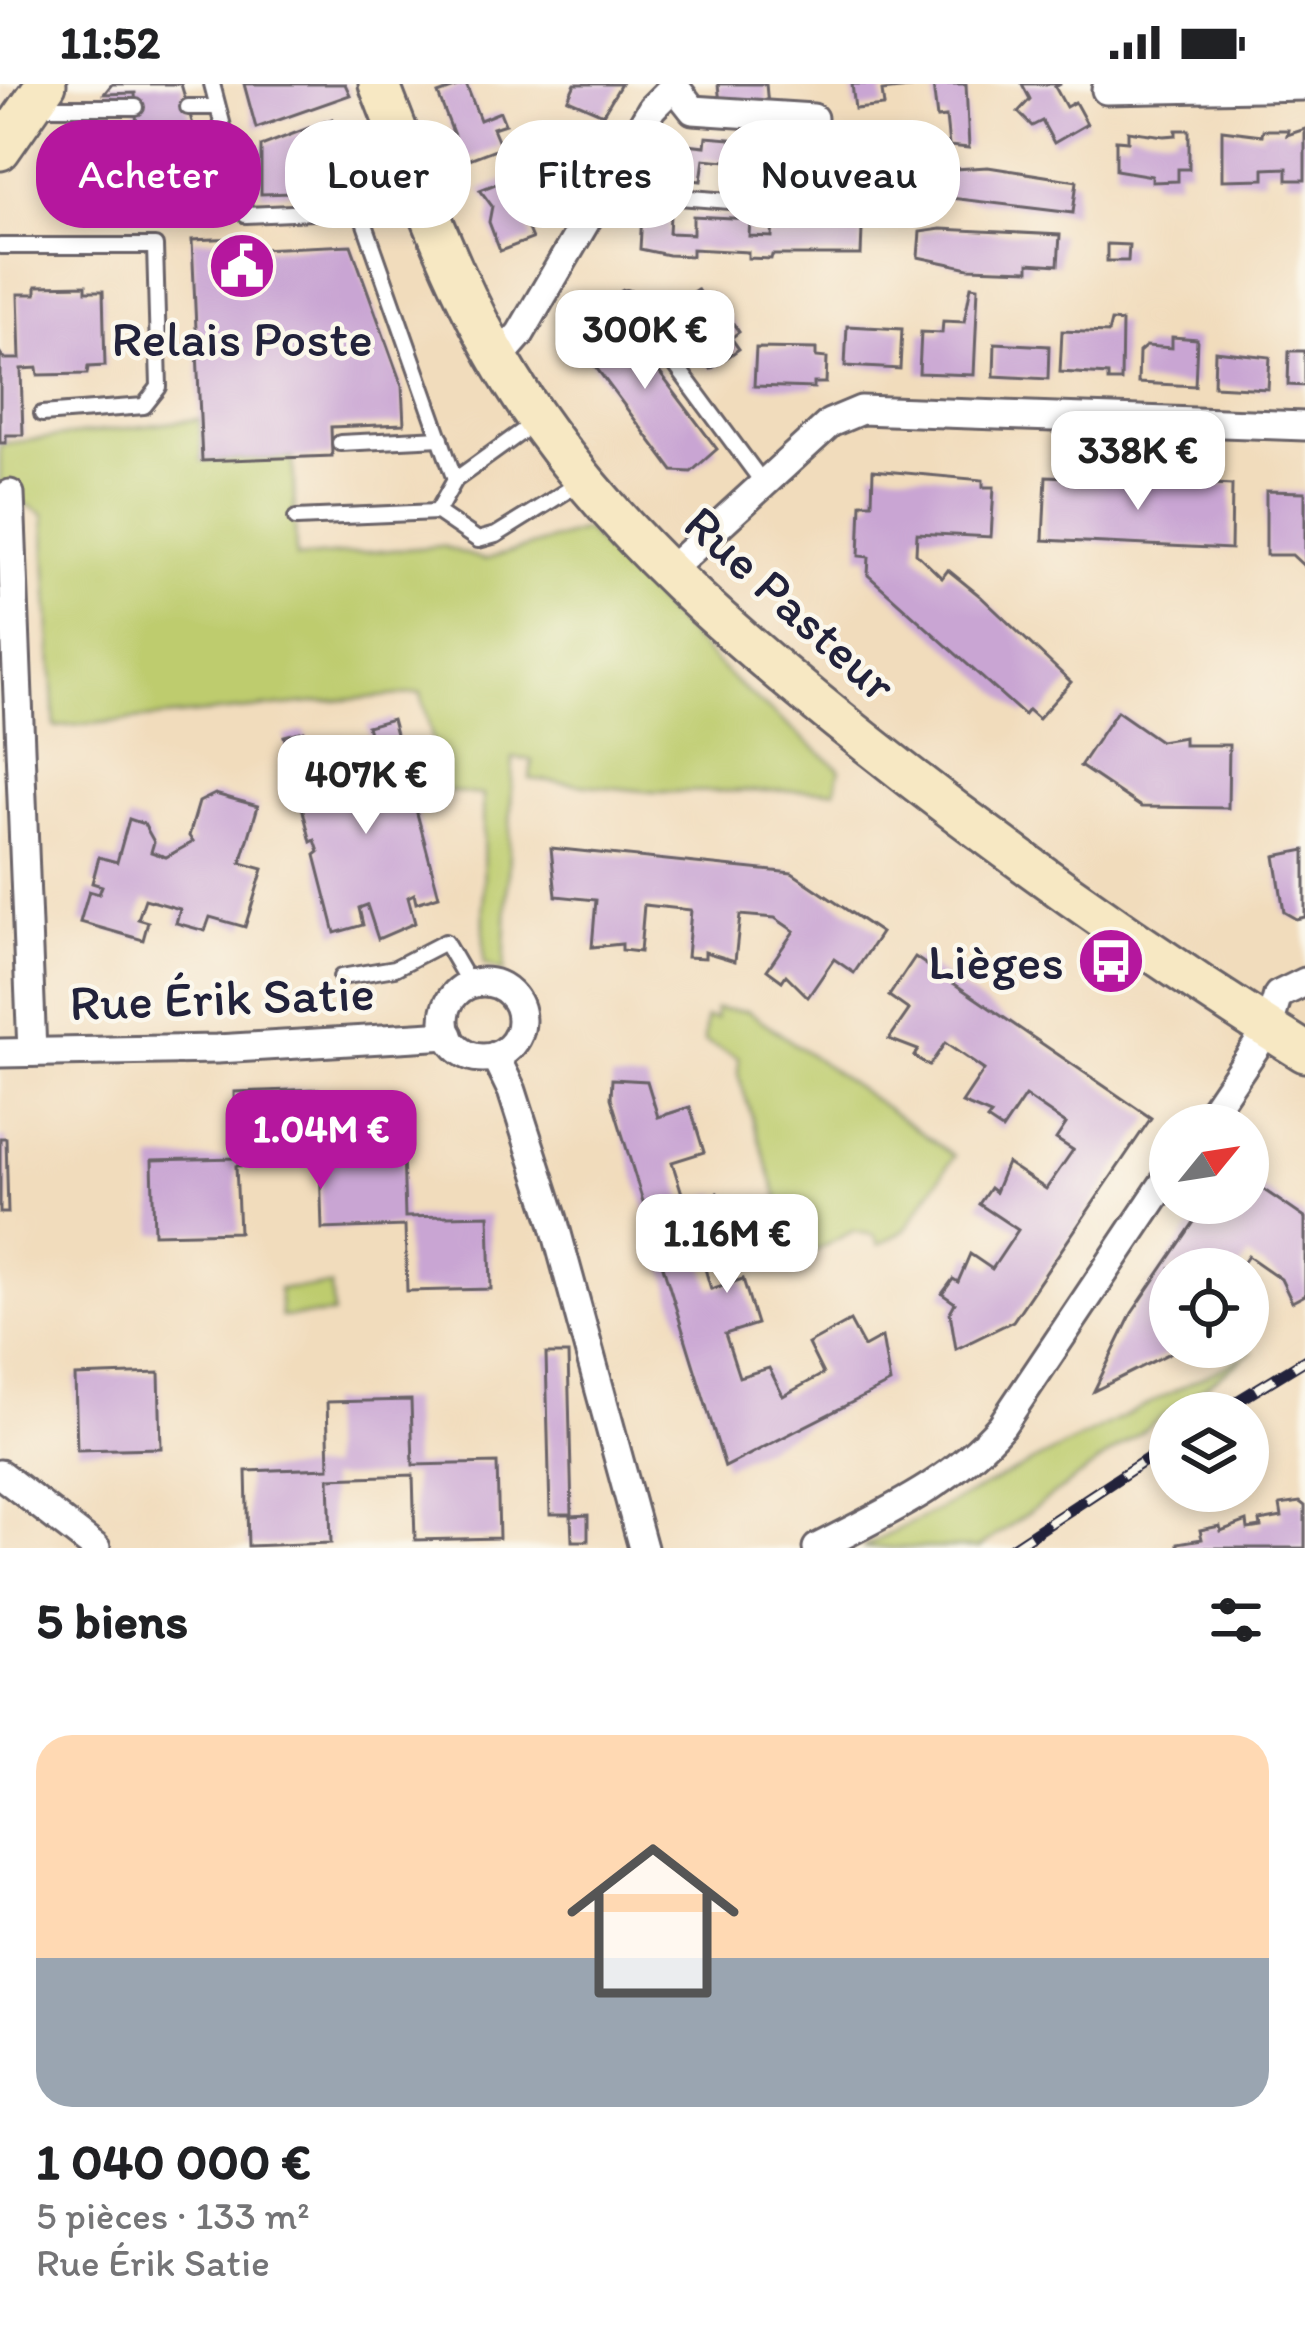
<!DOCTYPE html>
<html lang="fr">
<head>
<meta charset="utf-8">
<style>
  :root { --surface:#fff; --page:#f2f2f2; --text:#202124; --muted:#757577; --line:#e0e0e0; --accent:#b5179e }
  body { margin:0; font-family:Itim,sans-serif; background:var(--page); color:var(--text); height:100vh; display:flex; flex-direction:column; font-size:45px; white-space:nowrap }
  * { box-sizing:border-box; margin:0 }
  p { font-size:39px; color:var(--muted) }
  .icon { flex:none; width:66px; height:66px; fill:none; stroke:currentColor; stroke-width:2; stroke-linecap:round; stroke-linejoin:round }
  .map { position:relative; height:1464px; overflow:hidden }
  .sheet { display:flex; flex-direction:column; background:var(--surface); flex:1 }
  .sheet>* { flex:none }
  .hud { position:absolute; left:36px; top:36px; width:1233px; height:108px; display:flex; gap:24px }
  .needle { width:78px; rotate:60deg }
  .fabs { position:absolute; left:1149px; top:1020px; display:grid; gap:24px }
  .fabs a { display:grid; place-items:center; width:120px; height:120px; border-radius:50%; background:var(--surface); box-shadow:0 6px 18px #0003; font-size:60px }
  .price { position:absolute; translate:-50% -102px; padding:0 27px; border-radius:24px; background:#fff; color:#222; font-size:39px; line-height:78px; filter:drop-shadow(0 3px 6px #0008) }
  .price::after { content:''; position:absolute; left:50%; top:72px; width:36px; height:27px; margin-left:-18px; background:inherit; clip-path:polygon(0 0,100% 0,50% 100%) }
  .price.on { background:var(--accent); color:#fff }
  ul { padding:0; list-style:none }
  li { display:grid; align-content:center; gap:24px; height:636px; padding:0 36px }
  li+li { border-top:3px solid var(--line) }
  li span { display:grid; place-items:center; height:372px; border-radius:36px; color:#555 }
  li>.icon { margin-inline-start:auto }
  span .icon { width:216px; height:216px; fill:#fffc; stroke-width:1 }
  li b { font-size:51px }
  h2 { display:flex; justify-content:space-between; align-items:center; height:144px; padding:0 36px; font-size:51px }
  .pill { padding:0 42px; border-radius:48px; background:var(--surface); box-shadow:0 6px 18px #0003; font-size:42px; line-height:108px }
  .pill.on { background:var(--accent); color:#fff }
  .status { display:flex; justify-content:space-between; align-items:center; height:84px; padding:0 60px; background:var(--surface); direction:ltr }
  .status svg { height:33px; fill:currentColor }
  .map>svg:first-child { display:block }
  .green { fill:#becc6e; stroke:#707754; stroke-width:3 }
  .building { fill:#c9a5d3 }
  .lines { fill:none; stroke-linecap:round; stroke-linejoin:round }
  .lane-casing { stroke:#6a6368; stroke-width:20 }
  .street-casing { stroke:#6a6368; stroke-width:33 }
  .secondary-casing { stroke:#6a6368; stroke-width:45 }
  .lane { stroke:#fff; stroke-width:14 }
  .street { stroke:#fff; stroke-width:27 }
  .secondary { stroke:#f7e8c3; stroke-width:39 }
  .rail-casing { stroke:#22223b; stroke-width:12 }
  .rail { stroke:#fbf7ec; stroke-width:8; stroke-dasharray:22; stroke-linecap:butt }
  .labels { text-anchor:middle; stroke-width:9; stroke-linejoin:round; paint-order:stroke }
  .poi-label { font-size:51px; fill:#22223b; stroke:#fbf7ec }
  .street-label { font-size:51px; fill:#22223b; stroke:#fbf7ec }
</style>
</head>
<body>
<div class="status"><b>11:52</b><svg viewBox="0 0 49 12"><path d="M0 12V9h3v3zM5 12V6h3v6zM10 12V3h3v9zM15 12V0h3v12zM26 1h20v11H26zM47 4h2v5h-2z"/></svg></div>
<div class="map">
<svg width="1305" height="1464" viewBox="0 0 1305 1464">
  <rect width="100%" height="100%" fill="#fbf7ec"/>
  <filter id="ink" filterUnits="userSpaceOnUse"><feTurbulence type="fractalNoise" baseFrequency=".00833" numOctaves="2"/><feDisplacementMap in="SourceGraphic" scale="24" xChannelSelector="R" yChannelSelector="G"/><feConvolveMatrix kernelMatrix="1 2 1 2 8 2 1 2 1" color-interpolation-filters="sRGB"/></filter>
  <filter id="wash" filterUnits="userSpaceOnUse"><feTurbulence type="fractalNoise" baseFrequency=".004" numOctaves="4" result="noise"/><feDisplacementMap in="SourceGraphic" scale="48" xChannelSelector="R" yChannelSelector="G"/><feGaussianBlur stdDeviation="2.7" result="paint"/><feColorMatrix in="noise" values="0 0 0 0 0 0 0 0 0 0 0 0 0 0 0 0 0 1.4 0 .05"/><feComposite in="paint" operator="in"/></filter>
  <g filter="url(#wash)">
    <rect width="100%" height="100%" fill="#f1dcbc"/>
    <g class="green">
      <polygon points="200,335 202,377 293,374 296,474 442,462 484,476 585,446 735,598 840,685 835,706 654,708 530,695 532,676 513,674 504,888 484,880 483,711 445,707 421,609 55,643 44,431 17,415 0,416 0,360"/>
      <polygon points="715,925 748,927 954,1072 905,1146 879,1161 874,1151 853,1147 798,1176 738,990 739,974 704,957 706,934 716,935"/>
      <polygon points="331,1202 333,1230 281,1233 279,1205"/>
      <polygon points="1254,1267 979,1464 862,1464"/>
    </g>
    <g id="blocks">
      <g class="building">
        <polygon points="112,0 181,0 212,106 45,105 78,50 137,47 135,9 104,10"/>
        <polygon points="244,0 345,0 350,11 256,44"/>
        <polygon points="466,0 480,36 500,28 505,40 493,44 501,63 464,77 438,10"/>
        <polygon points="575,0 621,0 603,30 568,15"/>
        <polygon points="718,0 766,0 768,22 720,20"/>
        <polygon points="852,0 919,0 919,3 882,7 884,22 855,25"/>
        <polygon points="933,0 966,0 969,64 949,62 946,33 937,34"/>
        <polygon points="1022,0 1061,0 1055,3 1066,23 1075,18 1087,40 1054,59 1042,37 1032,42 1018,28 1030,15"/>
        <polygon points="332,35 360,107 261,110 261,62"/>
        <polygon points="565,41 575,66 539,80 534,68 546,63 542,50"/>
        <polygon points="1305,45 1305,96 1287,96 1287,84 1264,85 1264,95 1222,96 1222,46 1262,51 1263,46 1288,46 1287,51"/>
        <polygon points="1176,46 1189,46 1189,85 1178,85 1178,97 1152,98 1152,92 1116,86 1116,56 1128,57 1128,47 1164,52 1176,51"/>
        <polygon points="706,53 731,55 730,64 786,69 787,62 810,64 809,72 898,82 896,107 863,103 862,112 806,106 808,86 784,84 783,103 727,97 728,77 704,75 701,97 675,94 678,59 705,62"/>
        <polygon points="988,83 1077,97 1073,129 934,112 937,86"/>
        <polygon points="516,92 529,123 520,126 532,155 500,167 489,138 492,122 480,106"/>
        <polygon points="642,130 670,131 669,149 693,150 693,132 750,135 749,152 772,153 773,138 862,145 861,171 772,171 771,175 748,174 748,168 692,165 692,172 668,171 640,165"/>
        <polygon points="941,145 1060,151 1058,181 1029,179 1029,186 969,184 918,173 920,148"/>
        <polygon points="236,154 237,166 351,161 402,302 404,340 331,343 332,372 202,377 192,156"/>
        <polygon points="1107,160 1129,161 1128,177 1107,177"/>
        <polygon points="86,201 86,207 103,207 105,282 88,283 87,290 38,291 37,284 21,285 23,351 6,351 6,359 0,359 0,269 4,275 20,275 18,210 36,210 36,202"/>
        <polygon points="971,202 978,203 974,291 919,289 921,248 942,249 943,237 964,238"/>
        <polygon points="697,205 704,216 713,210 739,248 731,254 739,265 711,285 697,264 713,252 699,233 683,245 669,224"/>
        <polygon points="600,218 611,224 717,365 691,388 673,387 577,258"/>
        <polygon points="1111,237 1122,238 1121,297 1108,297 1108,291 1060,288 1062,247 1108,249"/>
        <polygon points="847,242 902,245 900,285 845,282"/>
        <polygon points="1172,253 1197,255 1195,302 1138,299 1139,268 1146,262 1172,264"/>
        <polygon points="995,259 1049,262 1048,295 994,292"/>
        <polygon points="756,264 816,265 816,273 827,274 826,299 814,299 814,304 754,302"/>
        <polygon points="1215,267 1270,273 1268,305 1214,302"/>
        <polygon points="1289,267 1305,267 1305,302 1288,301"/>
        <polygon points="873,386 983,396 983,403 994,403 991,453 917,449 916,469 942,494 948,486 980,512 1071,598 1038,635 1028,626 1024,631 868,491 869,473 859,472 861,419 872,419"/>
        <polygon points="1046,392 1232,401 1231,465 1043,456"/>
        <polygon points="1266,407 1305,408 1305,483 1292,471 1266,471"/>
        <polygon points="1117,627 1160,657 1184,653 1184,661 1229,661 1228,724 1141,723 1080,682"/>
        <polygon points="392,635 439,812 416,819 414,810 408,813 415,839 378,855 367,821 359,824 363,841 335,849 315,771 319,768 315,756 311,758 284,652 304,647 312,673 319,670 331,718 332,701 372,694 375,707 383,703 367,642"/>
        <polygon points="215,710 258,722 241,779 263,785 245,843 210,833 205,847 176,839 180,825 145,815 138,835 148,838 143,856 80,838 89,807 99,810 102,802 92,799 99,773 117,778 129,735 144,740 154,758 151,768 166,773 193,758 189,752 199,718"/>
        <polygon points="551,764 792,789 881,849 854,889 834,875 808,913 786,891 782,897 767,886 794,847 775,834 740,831 735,877 705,868 705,874 687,873 691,826 644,821 640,868 622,866 622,860 592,863 596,816 556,812"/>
        <polygon points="1305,766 1305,833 1296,835 1284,828 1275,772"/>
        <polygon points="915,873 1151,1034 1013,1237 956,1265 950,1228 955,1219 942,1210 953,1195 958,1198 970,1170 992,1185 1018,1146 979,1120 990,1104 995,1108 1007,1079 1046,1105 1073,1066 1056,1055 1066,1040 1025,1012 1002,1046 987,1036 991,1031 962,1019 984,986 945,959 929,982 914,972 918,966 889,955 909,926 889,912"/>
        <polygon points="612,995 647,997 658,1033 690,1023 704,1068 672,1078 685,1119 717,1109 731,1154 699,1164 711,1205 743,1195 757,1240 725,1250 739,1293 769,1284 783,1312 823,1290 808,1260 850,1237 864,1263 882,1253 890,1299 725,1383 611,1014"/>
        <polygon points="318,1005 320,1070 403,1067 405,1133 489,1131 491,1205 407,1207 405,1142 322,1145 320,1079 236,1082 239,1148 154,1150 152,1076 236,1074 234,1008"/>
        <polygon points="0,1054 6,1054 8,1129 0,1129"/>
        <polygon points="1248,1095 1305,1134 1305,1211 1292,1218 1281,1195 1248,1172 1239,1185 1170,1185 1170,1263 1182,1263 1094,1307 1132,1229 1207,1119 1248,1119"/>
        <polygon points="546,1270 568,1270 572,1430 550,1430"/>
        <polygon points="159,1289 161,1364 77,1366 75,1292"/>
        <polygon points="411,1316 413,1381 497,1379 499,1454 415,1456 413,1391 329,1394 331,1459 248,1462 246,1387 329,1384 327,1318"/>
        <polygon points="1300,1418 1305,1422 1305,1464 1178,1464 1178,1459 1202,1455 1200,1446 1220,1442 1221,1447 1247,1437 1248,1445 1261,1443 1260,1437 1282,1433 1280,1421"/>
        <polygon points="588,1431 588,1457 572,1457 571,1432"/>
      </g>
    </g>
  </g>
  <g filter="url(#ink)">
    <use href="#blocks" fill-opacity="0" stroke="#6a6368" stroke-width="3"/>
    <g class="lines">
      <defs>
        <g id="lane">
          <polyline points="212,0 246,131 360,126 415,110"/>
          <polyline points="36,23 136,23"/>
          <polyline points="188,23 215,23"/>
          <polyline points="611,96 653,111 920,132"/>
          <polyline points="360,126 455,396"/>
          <polyline points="0,162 155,162 159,303 144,322 42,330"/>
          <polyline points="626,214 763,399"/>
          <polyline points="534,339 455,396 437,428 478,456 496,451 581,398"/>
          <polyline points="340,359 441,354"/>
          <polyline points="296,434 437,428"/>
          <polyline points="341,893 395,884 445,858 470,901"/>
        </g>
        <g id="street">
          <polyline points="1106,6 1305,2"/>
          <polyline points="498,275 520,250 652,24 674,2 693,26 813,34"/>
          <polyline points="10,410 32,968"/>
          <polyline points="669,487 830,339 861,326 1305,342"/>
          <circle cx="483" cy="936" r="38"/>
          <polyline points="0,969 217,965 449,951"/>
          <polyline points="495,972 512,1007 553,1135 643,1464"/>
          <polyline points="1203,1041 1268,945 1278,911 1305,898"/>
          <polyline points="0,1390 96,1464"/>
          <path d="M817,1464c69,-36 134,-64 185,-123l168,-251"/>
        </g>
        <g id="secondary">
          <path d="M379,0c42,107 79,216 143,313 90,137 218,245 345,346 140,111 286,214 438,309"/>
          <polyline points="0,66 46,0"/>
        </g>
      </defs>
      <use href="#lane" class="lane-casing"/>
      <use href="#street" class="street-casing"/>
      <use href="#secondary" class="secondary-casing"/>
      <use href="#lane" class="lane"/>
      <use href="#street" class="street"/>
      <use href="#secondary" class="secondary"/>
      <defs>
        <g id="rail">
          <polyline points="1218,1329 1305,1276"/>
          <polyline points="1012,1464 1170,1360"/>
        </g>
      </defs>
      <use href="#rail" class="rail-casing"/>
      <use href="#rail" class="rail"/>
    </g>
  </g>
  <defs>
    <symbol id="civic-disc" viewBox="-11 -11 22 22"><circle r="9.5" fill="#b5179e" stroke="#fbf7ec"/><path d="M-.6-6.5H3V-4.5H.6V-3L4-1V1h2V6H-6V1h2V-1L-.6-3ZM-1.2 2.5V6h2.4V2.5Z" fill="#fff"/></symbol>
    <symbol id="bus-disc" viewBox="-11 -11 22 22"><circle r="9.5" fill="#b5179e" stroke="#fbf7ec"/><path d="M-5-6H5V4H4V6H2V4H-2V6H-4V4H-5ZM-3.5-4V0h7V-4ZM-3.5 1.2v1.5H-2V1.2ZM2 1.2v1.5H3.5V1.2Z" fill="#fff"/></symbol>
  </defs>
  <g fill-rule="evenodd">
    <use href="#civic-disc" x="204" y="144" width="76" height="76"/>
    <use href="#bus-disc" x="1073" y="839" width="76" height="76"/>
  </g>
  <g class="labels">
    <g class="poi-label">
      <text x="242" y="272">Relais Poste</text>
      <text x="1064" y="895" text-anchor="end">Lièges</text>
    </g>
    <g class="street-label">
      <text transform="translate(791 519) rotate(42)" y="18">Rue Pasteur</text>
      <text transform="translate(222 913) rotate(-2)" y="18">Rue Érik Satie</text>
    </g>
  </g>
</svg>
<div class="fabs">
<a><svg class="needle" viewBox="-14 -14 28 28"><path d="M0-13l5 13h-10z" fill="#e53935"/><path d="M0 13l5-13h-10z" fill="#757577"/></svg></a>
<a><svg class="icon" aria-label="locate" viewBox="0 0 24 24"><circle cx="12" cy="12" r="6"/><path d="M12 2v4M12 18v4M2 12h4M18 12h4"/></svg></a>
<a><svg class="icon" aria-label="layers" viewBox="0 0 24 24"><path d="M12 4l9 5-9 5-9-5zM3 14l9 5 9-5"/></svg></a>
</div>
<b class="price" style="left:645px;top:308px">300K €</b>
<b class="price" style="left:1138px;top:429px">338K €</b>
<b class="price" style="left:366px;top:753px">407K €</b>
<b class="price on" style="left:321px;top:1108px">1.04M €</b>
<b class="price" style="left:727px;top:1212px">1.16M €</b>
<div class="hud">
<a class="pill on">Acheter</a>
<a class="pill">Louer</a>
<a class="pill">Filtres</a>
<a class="pill">Nouveau</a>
</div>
</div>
<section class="sheet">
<h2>5 biens<svg class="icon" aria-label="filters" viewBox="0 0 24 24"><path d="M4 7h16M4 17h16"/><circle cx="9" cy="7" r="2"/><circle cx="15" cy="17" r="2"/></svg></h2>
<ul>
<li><span style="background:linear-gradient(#ffd9b3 60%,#9aa5b1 0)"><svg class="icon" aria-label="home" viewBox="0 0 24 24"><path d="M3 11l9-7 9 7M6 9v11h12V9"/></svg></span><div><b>1 040 000 €</b><p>5 pièces · 133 m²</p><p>Rue Érik Satie</p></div></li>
</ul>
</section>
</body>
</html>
